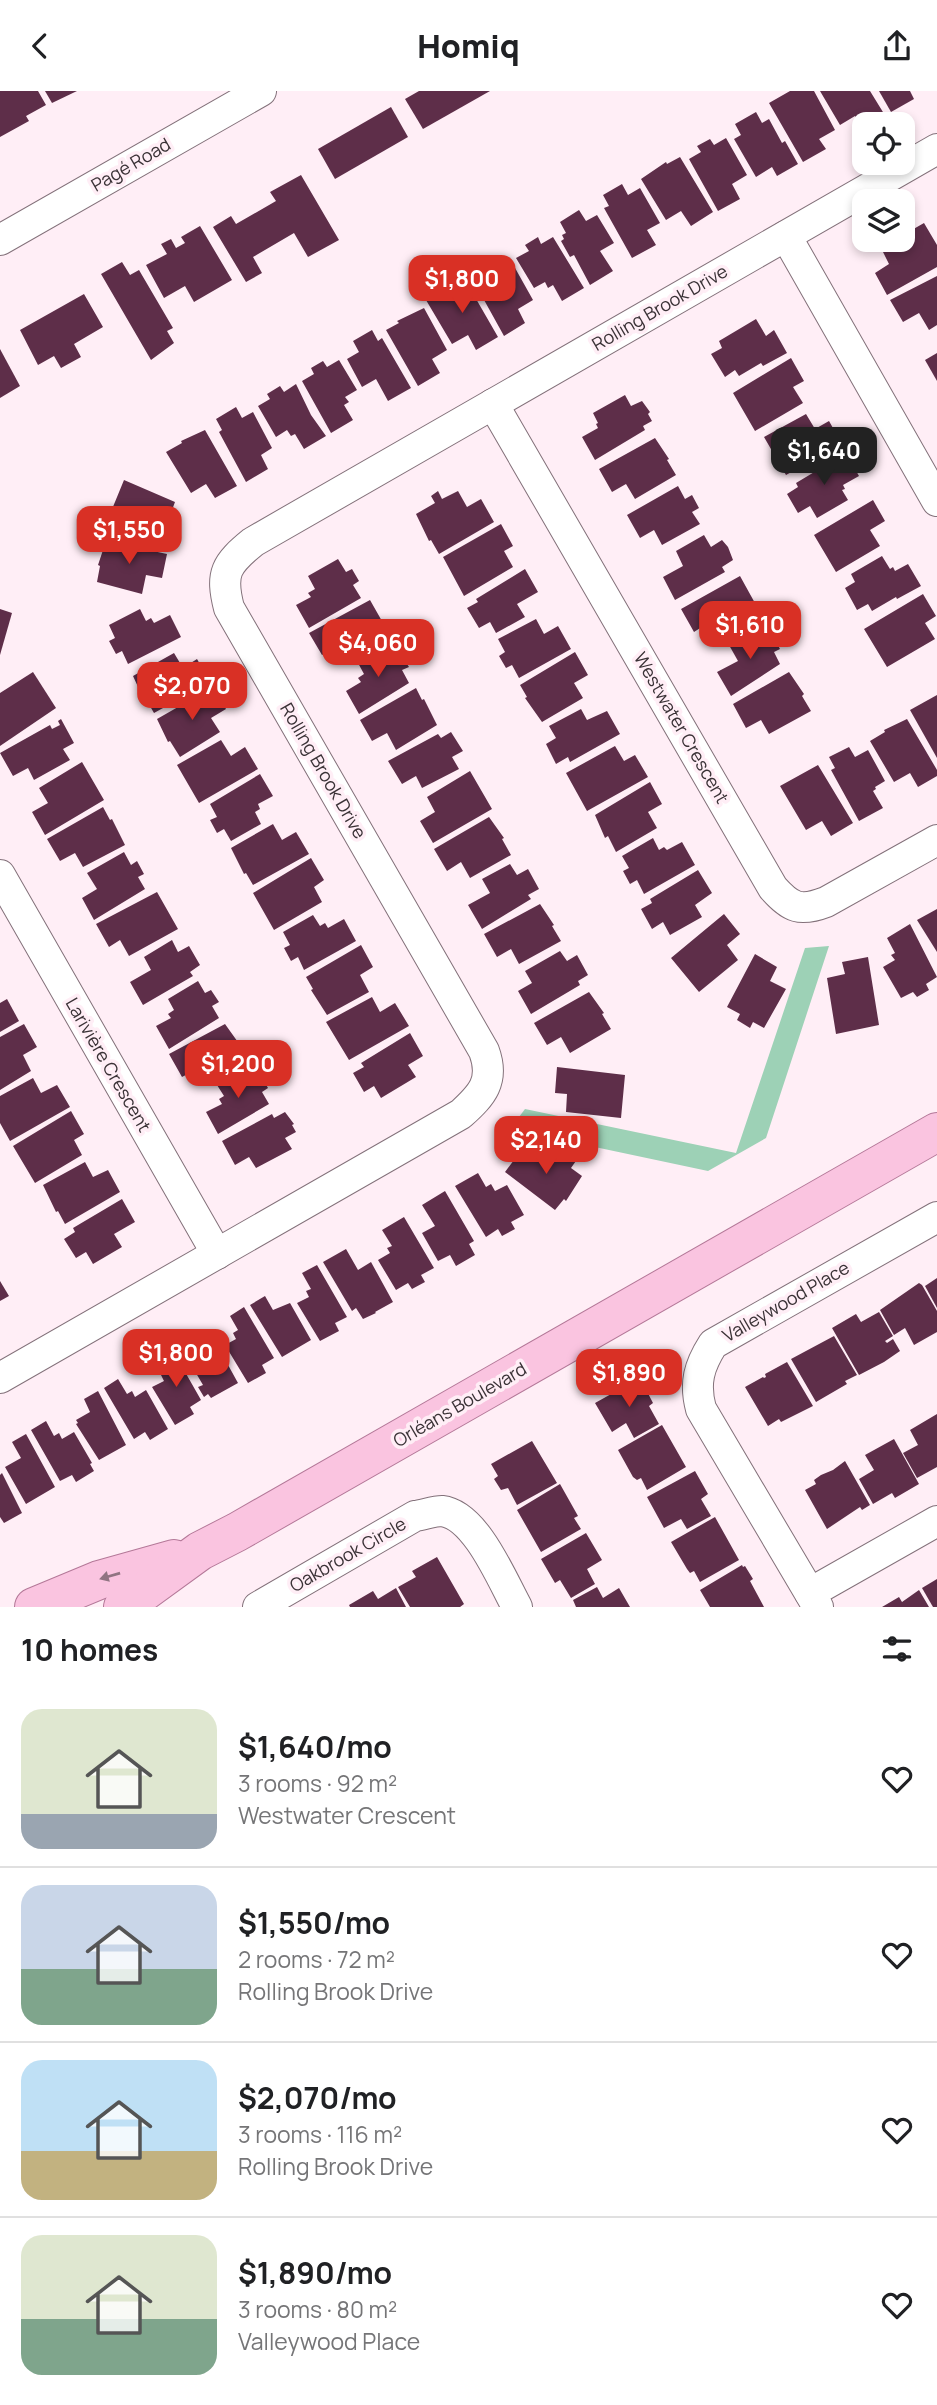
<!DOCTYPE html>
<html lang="en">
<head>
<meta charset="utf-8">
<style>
  :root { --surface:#fff; --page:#f6f6f6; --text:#202124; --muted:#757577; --line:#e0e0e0; --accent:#d93025 }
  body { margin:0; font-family:Manrope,sans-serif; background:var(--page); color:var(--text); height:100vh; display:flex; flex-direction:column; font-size:26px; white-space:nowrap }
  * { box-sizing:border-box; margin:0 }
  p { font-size:23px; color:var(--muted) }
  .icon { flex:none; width:38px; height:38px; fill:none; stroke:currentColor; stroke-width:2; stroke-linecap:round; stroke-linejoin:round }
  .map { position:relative; height:1516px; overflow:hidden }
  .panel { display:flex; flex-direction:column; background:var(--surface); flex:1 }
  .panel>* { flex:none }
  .tools { position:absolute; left:852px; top:21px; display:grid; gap:14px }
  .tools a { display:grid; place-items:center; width:63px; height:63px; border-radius:14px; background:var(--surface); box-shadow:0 4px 10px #0003; font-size:35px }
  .price { position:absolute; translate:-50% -60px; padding:0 16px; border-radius:14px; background:var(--accent); color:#fff; font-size:23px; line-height:46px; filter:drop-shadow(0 2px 4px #0008) }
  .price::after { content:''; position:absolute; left:50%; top:42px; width:21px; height:16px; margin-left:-10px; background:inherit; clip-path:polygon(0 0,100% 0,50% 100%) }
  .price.current { background:#222; color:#fff }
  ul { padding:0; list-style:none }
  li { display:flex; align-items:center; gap:21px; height:175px; padding:0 21px }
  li+li { border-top:2px solid var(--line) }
  li span { display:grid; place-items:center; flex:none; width:196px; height:140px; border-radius:21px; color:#555 }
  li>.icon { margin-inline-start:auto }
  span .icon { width:84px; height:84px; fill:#fffc; stroke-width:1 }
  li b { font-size:30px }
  h2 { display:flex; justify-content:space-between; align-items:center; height:84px; padding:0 21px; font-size:30px }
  header { display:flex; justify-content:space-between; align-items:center; height:91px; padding:0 21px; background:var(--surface); font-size:32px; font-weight:800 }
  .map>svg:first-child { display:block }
  .green { fill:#9dd1b6 }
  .building { fill:#5e2e49 }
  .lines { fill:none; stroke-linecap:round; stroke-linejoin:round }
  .minor-casing { stroke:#83717a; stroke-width:32 }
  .major-casing { stroke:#b47898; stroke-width:40 }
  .minor { stroke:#fff; stroke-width:30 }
  .major { stroke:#fac4e0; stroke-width:38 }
  .oneway { fill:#907482 }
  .labels { text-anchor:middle; stroke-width:7; stroke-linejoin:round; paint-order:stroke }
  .street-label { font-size:18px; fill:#3a3236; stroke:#ffeef6 }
</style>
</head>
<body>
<header><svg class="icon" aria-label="back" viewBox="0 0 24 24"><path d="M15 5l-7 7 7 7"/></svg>Homiq<svg class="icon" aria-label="share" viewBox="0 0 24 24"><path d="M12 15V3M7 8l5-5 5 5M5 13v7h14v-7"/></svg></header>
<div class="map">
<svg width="937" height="1516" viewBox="0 0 937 1516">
  <rect width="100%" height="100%" fill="#ffeef6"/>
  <polygon class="green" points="829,855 766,1047 708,1080 510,1038 525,1018 736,1062 805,857"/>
  <g class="building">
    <polygon points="0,0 38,0 46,14 26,25 29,30 0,46"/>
    <polygon points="45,0 77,0 52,12"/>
    <polygon points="419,0 490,0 423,38 405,8"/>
    <polygon points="790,0 814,0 835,39 819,48 826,58 803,71 769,12"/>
    <polygon points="820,0 870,0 886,26 873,33 864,33 864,41 855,25 840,34"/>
    <polygon points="879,0 910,0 914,8 891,21"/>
    <polygon points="391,16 408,46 335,88 318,58"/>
    <polygon points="756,21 762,32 769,28 782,52 785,50 798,73 777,85 772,76 756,86 734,48 741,44 735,33"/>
    <polygon points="726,47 747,84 732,93 740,108 718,120 689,68 701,61 697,55 710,48 714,54"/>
    <polygon points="680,66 713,121 691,135 681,120 666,129 641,88 666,71 667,73"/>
    <polygon points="301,84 339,149 308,166 294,142 253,166 262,182 246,191 213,136 231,125 236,133 276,110 270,101"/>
    <polygon points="622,93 628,104 640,97 660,132 647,139 656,154 632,167 604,117 609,115 603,104"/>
    <polygon points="579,119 586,130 597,124 614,152 600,160 613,180 590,194 574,164 570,166 561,150 564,148 562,144 566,142 560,131"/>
    <polygon points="924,132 937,154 937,176 887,204 875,182 889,173 881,157 895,149 903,149 903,144"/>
    <polygon points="200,135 232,189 194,211 185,195 164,207 146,174 167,163 161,153 171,148 176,157 185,152 181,146"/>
    <polygon points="538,146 541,153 553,146 584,197 562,210 553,194 548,197 545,191 534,197 516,167 529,160 525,154"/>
    <polygon points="510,168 533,209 518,218 525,232 504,245 473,189 494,175 496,177"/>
    <polygon points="122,171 130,184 139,179 173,237 167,240 174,252 151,269 101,183"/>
    <polygon points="937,185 937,234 929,239 919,222 903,231 890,209"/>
    <polygon points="464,187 498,246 476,259 468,244 452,253 426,209"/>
    <polygon points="84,203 103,236 74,253 81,266 61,277 54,265 38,274 20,239"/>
    <polygon points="424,217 447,259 432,268 440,282 418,295 386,239 399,232 397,230"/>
    <polygon points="756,228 766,245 774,239 787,262 763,275 761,272 739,285 735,279 725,286 711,263 722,257 719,250"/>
    <polygon points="372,239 378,250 382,247 411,297 388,310 376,288 362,296 347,268 359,261 353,250"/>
    <polygon points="0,258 20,295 0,307"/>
    <polygon points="937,262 937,290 925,269"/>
    <polygon points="791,267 804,290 793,296 803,312 755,340 733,302"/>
    <polygon points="339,269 357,299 345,306 349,311 344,314 353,329 331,342 302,290 314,283 311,277 323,270 327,276"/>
    <polygon points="296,293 311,324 326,345 304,358 295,343 291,345 287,339 276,346 258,315 270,308 267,303 280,295 284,301"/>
    <polygon points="625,304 631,315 642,310 650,321 648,323 652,330 643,335 645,339 595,369 582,346 598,337 596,333 598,332 593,322"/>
    <polygon points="236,316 242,327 253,321 272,357 261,364 268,378 246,391 219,341 222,339 216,328"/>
    <polygon points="806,323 815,338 829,330 842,353 786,384 764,346"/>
    <polygon points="205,339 237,395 215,407 206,393 191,402 166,361 182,352 181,350"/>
    <polygon points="655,347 669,368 667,369 676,384 635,408 626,393 612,401 599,378"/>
    <polygon points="846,362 859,385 843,394 845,398 842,399 848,409 817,427 810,415 798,422 787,403 798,396 796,392"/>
    <polygon points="124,389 175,411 169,427 180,432 171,456 108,428"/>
    <polygon points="678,395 685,408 692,404 699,417 692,421 700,433 662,454 654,439 640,447 627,424"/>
    <polygon points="438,400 442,408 458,400 467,416 481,408 494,431 439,463 431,449 429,450 416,423 435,412 431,405"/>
    <polygon points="873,409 885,430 870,439 880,455 836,481 814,444"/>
    <polygon points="501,433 513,455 504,460 513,476 464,505 443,466"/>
    <polygon points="704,444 711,456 722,449 728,456 733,469 722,476 725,481 675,509 663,486 683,475 676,460"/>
    <polygon points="106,450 167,463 162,487 146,484 142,503 97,491 100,475 98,474"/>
    <polygon points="882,465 890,478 893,476 895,480 908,473 921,495 897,508 896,506 872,520 868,513 857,519 845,497 855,491 851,483"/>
    <polygon points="338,468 346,481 352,478 359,490 353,494 361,507 309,537 296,514 311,506 308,502 315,498 308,485"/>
    <polygon points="525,478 538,501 517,513 525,526 496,542 490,531 479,537 467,517 478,511 476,508"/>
    <polygon points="740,485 761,523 717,548 708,532 694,541 681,518"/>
    <polygon points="923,503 936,525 925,532 935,548 887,576 864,538"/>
    <polygon points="370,509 391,546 341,573 333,558 322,564 309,542"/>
    <polygon points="0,518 12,522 0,564"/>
    <polygon points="140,518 146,530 151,527 154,532 170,524 181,546 128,573 122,560 116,563 109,550 115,547 109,534"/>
    <polygon points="536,528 544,543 558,535 571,558 519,587 512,574 506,577 499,565 505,561 498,548"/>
    <polygon points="760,537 767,548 773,545 780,558 774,561 780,573 731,605 717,581 738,570 729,554"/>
    <polygon points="388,554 395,567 401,564 409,576 402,579 409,592 359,623 346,600 361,591 358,587 364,583 358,572"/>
    <polygon points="575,561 588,584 574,592 583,607 542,631 525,607 527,606 520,594"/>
    <polygon points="174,562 183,577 197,568 210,591 154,622 147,610 145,611 133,585"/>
    <polygon points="33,581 56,617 0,655 0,602"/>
    <polygon points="789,581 804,603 802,605 811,620 769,643 761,629 746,637 733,613"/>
    <polygon points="213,596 226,618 211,627 220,641 180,666 170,650 168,651 157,628"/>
    <polygon points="416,597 422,609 424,608 437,634 396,659 387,642 372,650 360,629"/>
    <polygon points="937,604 937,667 910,619"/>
    <polygon points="581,618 587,629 607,620 620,643 570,671 568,666 556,673 546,653 556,647 549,635"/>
    <polygon points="61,628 74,652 63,658 70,669 34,689 28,677 13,685 0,662 50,634 52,638 60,634 58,630"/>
    <polygon points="907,628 937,679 937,685 918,696 910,682 894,691 870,650 885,641 884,639"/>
    <polygon points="451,641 463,660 452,666 459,678 422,697 416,685 402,693 388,670 438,643 441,647"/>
    <polygon points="221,649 231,665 245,656 258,678 199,712 177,674"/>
    <polygon points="615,655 624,670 635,664 648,686 587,720 566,682"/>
    <polygon points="849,656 855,666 868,659 885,690 875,696 876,698 873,700 883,717 859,730 831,679 835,677 829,666"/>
    <polygon points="82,671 104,709 45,744 32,721 48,712 39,697"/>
    <polygon points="818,674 853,732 831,745 822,730 806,739 780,695"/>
    <polygon points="470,680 492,718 433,752 420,730 435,721 427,706"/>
    <polygon points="260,683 273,705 258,713 260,718 255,721 261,733 231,750 224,738 217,742 210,729 217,726 210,713"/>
    <polygon points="650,691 662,713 648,721 657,737 616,761 608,745 605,747 595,724"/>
    <polygon points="103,716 110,729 112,728 125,754 83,776 75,762 60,770 47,748"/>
    <polygon points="489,726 504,747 502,748 511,764 470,787 461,771 447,780 434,758"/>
    <polygon points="273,733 282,749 296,741 309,763 253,794 246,782 244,783 231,757"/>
    <polygon points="653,747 659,759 664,756 667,759 682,751 695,774 644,803 637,789 630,793 623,780 629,777 622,765"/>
    <polygon points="124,761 131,774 137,770 144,783 138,786 145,798 94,829 82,807 97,798 87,782"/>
    <polygon points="311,767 324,789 314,796 322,811 274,839 253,802"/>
    <polygon points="510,773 517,784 528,778 539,798 528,804 531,808 482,838 468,814 490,802 482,788"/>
    <polygon points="698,779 712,802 695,814 702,826 670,844 663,831 652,838 641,818 652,812 650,808"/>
    <polygon points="157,801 178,838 129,865 120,849 109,856 96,833"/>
    <polygon points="540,813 554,834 552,835 561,850 519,873 511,858 497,866 484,843"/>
    <polygon points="937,818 937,861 917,829"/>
    <polygon points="724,823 740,843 727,854 738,869 699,901 671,867"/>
    <polygon points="313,824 320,835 325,832 328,837 344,828 356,850 304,879 298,866 291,870 284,857 290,854 283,841"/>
    <polygon points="910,833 937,886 926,893 929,899 917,906 913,901 901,907 883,876 895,869 891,864 895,862 887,847"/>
    <polygon points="172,849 178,861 189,855 200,874 190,881 193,885 143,914 130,891 151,879 144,866"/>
    <polygon points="361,854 373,876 360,884 369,901 327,924 311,899 313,898 306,886"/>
    <polygon points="560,860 567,870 577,864 588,884 578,890 580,894 531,923 518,900 532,892 525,880"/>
    <polygon points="755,863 777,876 770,890 786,898 764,937 753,931 750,937 737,929 740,923 727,916"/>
    <polygon points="868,866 879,934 836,943 827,887 845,883 842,871"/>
    <polygon points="198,890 205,902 211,899 219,911 212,915 219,927 169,958 156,935 171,927 168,923 174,919 168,908"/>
    <polygon points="589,901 604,922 602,923 611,938 570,962 561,946 547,954 534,932"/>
    <polygon points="372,906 380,921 395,912 409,935 349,969 326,931"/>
    <polygon points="7,908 19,930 0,941 0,912"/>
    <polygon points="24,933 37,956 23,964 31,980 0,999 0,946"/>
    <polygon points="225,933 240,954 238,955 247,970 206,993 197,978 182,986 169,963"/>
    <polygon points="410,942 423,965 408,974 416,986 381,1007 374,995 364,1001 353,982 364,976 361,972"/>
    <polygon points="248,976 255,988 261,985 268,997 262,1001 269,1013 218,1043 206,1021 222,1013 219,1008 224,1005 217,994"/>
    <polygon points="557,976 625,984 621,1027 566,1021 567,1003 555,1002"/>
    <polygon points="33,987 41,1002 57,994 70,1016 10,1050 0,1032 0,1005"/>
    <polygon points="71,1020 84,1043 74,1049 82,1064 35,1092 13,1055"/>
    <polygon points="285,1021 294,1033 292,1034 296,1041 285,1047 292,1058 256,1077 249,1066 235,1074 222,1050 272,1023 274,1027"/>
    <polygon points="544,1056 563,1070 570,1061 578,1067 571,1077 582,1085 566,1110 564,1108 555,1119 505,1081 520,1061 533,1071"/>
    <polygon points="85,1071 93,1086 108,1079 120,1101 65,1133 58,1120 56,1121 43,1094"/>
    <polygon points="478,1082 486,1096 491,1093 495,1100 507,1094 524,1124 511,1131 515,1138 502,1145 498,1138 486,1146 455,1095"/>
    <polygon points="445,1100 474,1150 469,1153 475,1164 456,1175 450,1164 438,1170 422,1142 435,1135 422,1114"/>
    <polygon points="122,1108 135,1131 114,1143 122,1156 93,1173 86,1161 76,1167 64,1148 75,1141 73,1137"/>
    <polygon points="404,1126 434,1177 421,1184 425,1191 412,1198 408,1192 396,1199 378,1169 390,1162 387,1157 392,1155 382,1139"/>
    <polygon points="346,1158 358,1179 371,1171 393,1211 375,1221 376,1222 363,1228 356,1217 352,1220 323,1171"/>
    <polygon points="317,1174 347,1226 335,1232 339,1240 320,1250 297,1212 309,1206 306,1200 311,1198 302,1182"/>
    <polygon points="937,1187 937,1217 925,1195"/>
    <polygon points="0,1190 9,1205 0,1210"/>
    <polygon points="919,1192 922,1194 937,1220 937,1241 914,1254 905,1237 894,1244 880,1219"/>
    <polygon points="265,1205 273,1219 290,1212 311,1249 282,1266 250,1214"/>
    <polygon points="244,1216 274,1267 262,1274 266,1282 248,1292 225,1254 236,1248 233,1242 238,1239 230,1225"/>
    <polygon points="879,1221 893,1245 885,1250 887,1252 893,1248 900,1260 884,1271 859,1284 832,1237 856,1223 861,1231"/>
    <polygon points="834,1245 857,1284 845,1290 847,1293 816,1311 791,1268"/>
    <polygon points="192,1247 199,1259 214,1251 217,1254 238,1292 211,1307 208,1303 204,1306 198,1296 203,1294 193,1277 191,1279 177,1255"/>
    <polygon points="172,1258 201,1309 190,1316 194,1323 175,1334 152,1296 164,1290 161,1284 166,1281 157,1266"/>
    <polygon points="787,1271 813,1315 781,1331 779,1328 768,1335 745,1296 763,1286 764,1287 766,1286 765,1283"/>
    <polygon points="640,1287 653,1312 649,1315 659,1333 634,1347 626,1332 612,1341 595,1312"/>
    <polygon points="118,1288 127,1303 132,1300 135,1306 146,1299 168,1338 150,1349 145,1341 134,1348 104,1297"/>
    <polygon points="98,1300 126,1354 99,1369 76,1333 78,1332 76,1329 90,1321 84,1308"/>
    <polygon points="937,1323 937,1376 917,1387 903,1362 918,1354 910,1339"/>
    <polygon points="46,1330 54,1345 59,1342 62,1348 74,1341 92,1372 90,1373 94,1380 76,1391 72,1384 60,1390 31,1339"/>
    <polygon points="662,1334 686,1376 647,1399 641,1387 637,1389 633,1386 618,1359"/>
    <polygon points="26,1343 55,1396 26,1413 5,1376 21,1367 12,1351"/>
    <polygon points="894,1348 919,1393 895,1407 892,1402 873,1413 859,1388 874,1379 865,1364"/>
    <polygon points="532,1350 557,1392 517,1414 508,1397 501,1399 494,1388 498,1385 491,1373"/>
    <polygon points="845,1370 870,1414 862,1419 860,1416 827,1438 805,1399 816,1393 814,1389 821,1384 833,1379"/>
    <polygon points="695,1380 708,1403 701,1408 711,1425 687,1438 681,1428 664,1437 647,1406"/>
    <polygon points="2,1382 22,1422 4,1432 0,1426 0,1384"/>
    <polygon points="560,1393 578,1425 574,1427 581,1438 541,1461 517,1419"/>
    <polygon points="715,1426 739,1469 700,1491 694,1480 690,1482 687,1478 671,1451"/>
    <polygon points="586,1442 602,1469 587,1478 595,1493 571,1507 560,1489 555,1492 541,1468"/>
    <polygon points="437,1466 464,1513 460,1516 410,1516 398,1496 416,1486 412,1480"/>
    <polygon points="742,1474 743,1476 745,1475 753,1488 750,1490 764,1516 710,1516 700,1499"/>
    <polygon points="937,1488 937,1516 933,1516 922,1497"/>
    <polygon points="597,1496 603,1507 619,1497 630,1516 576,1516 573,1509"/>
    <polygon points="396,1497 406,1516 350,1516 349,1514 373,1500 378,1508"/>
    <polygon points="919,1499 929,1516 882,1516 899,1506 902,1511"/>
  </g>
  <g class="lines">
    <defs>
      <g id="minor">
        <polyline points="786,145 937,410"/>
        <polyline points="0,149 261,0"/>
        <path d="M493,313l280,484c18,20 27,24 53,14l111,-62"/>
        <polyline points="0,784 217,1163"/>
        <path d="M0,1287l461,-264c21,-19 34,-33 23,-63l-255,-443c-9,-35 -3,-44 24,-66l684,-393"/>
        <polyline points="810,1502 937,1430"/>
        <path d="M258,1516l157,-91c8,-1 19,-5 27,-5 34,4 60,69 75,96"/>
        <path d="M818,1516l-117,-198c-7,-26 -2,-43 12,-65l224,-127"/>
      </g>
      <g id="major">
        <polyline points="34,1516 99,1489 174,1468"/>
        <polyline points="123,1516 200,1460 237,1441 937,1041"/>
      </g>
    </defs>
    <use href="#minor" class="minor-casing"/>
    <use href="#major" class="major-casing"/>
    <use href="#minor" class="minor"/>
    <use href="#major" class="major"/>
  </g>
  <defs><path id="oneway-solid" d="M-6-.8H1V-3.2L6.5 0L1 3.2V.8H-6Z" transform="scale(1.75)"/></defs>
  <use class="oneway" href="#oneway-solid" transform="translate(110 1485) rotate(164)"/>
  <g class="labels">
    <g class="street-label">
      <text transform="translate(131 74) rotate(-30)" y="6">Pagé Road</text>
      <text transform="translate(660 217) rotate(-30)" y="6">Rolling Brook Drive</text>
      <text transform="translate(681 637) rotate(60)" y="6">Westwater Crescent</text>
      <text transform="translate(323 680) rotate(60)" y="6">Rolling Brook Drive</text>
      <text transform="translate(108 974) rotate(60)" y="6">Larivière Crescent</text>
      <text transform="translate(786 1211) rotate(-30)" y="6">Valleywood Place</text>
      <text transform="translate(460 1314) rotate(-30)" y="6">Orléans Boulevard</text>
      <text transform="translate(348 1464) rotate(-30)" y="6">Oakbrook Circle</text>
    </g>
  </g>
</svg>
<div class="tools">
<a><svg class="icon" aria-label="locate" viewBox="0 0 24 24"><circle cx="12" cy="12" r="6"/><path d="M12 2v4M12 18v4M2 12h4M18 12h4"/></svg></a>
<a><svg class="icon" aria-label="layers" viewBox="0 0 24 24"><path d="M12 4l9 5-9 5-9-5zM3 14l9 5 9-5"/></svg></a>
</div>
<b class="price" style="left:462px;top:224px">$1,800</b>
<b class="price current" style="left:824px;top:396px">$1,640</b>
<b class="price" style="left:129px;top:475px">$1,550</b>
<b class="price" style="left:750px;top:570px">$1,610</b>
<b class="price" style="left:378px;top:588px">$4,060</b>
<b class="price" style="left:192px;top:631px">$2,070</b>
<b class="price" style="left:238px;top:1009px">$1,200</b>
<b class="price" style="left:546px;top:1085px">$2,140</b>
<b class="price" style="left:176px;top:1298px">$1,800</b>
<b class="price" style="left:629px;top:1318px">$1,890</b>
</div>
<section class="panel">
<h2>10 homes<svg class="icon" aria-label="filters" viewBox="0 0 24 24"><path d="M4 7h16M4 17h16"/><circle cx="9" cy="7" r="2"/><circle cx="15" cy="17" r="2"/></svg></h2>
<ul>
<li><span style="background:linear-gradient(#dfe7d0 75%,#9aa5b1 0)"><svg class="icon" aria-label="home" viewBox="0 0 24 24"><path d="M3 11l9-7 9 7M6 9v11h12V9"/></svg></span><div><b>$1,640/mo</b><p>3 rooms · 92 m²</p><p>Westwater Crescent</p></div><svg class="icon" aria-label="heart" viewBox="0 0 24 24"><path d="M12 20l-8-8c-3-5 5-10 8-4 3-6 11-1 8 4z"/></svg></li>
<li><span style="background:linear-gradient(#c9d6e8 60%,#7fa58c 0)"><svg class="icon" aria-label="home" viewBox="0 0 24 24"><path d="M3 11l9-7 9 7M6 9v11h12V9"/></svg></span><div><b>$1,550/mo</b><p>2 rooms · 72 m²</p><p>Rolling Brook Drive</p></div><svg class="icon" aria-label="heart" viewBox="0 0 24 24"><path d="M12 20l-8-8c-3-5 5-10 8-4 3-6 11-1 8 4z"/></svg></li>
<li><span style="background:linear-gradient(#bfe0f5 65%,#c2b280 0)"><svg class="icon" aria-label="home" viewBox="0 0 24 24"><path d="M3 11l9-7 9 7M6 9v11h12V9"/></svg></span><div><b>$2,070/mo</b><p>3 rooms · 116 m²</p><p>Rolling Brook Drive</p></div><svg class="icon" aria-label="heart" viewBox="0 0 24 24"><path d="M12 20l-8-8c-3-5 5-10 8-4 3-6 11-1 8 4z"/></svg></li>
<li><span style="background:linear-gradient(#dfe7d0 60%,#7fa58c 0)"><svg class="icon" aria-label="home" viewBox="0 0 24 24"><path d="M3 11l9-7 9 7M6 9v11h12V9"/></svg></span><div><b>$1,890/mo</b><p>3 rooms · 80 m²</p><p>Valleywood Place</p></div><svg class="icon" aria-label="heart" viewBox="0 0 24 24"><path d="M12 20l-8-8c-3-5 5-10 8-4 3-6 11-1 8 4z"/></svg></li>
</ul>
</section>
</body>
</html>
